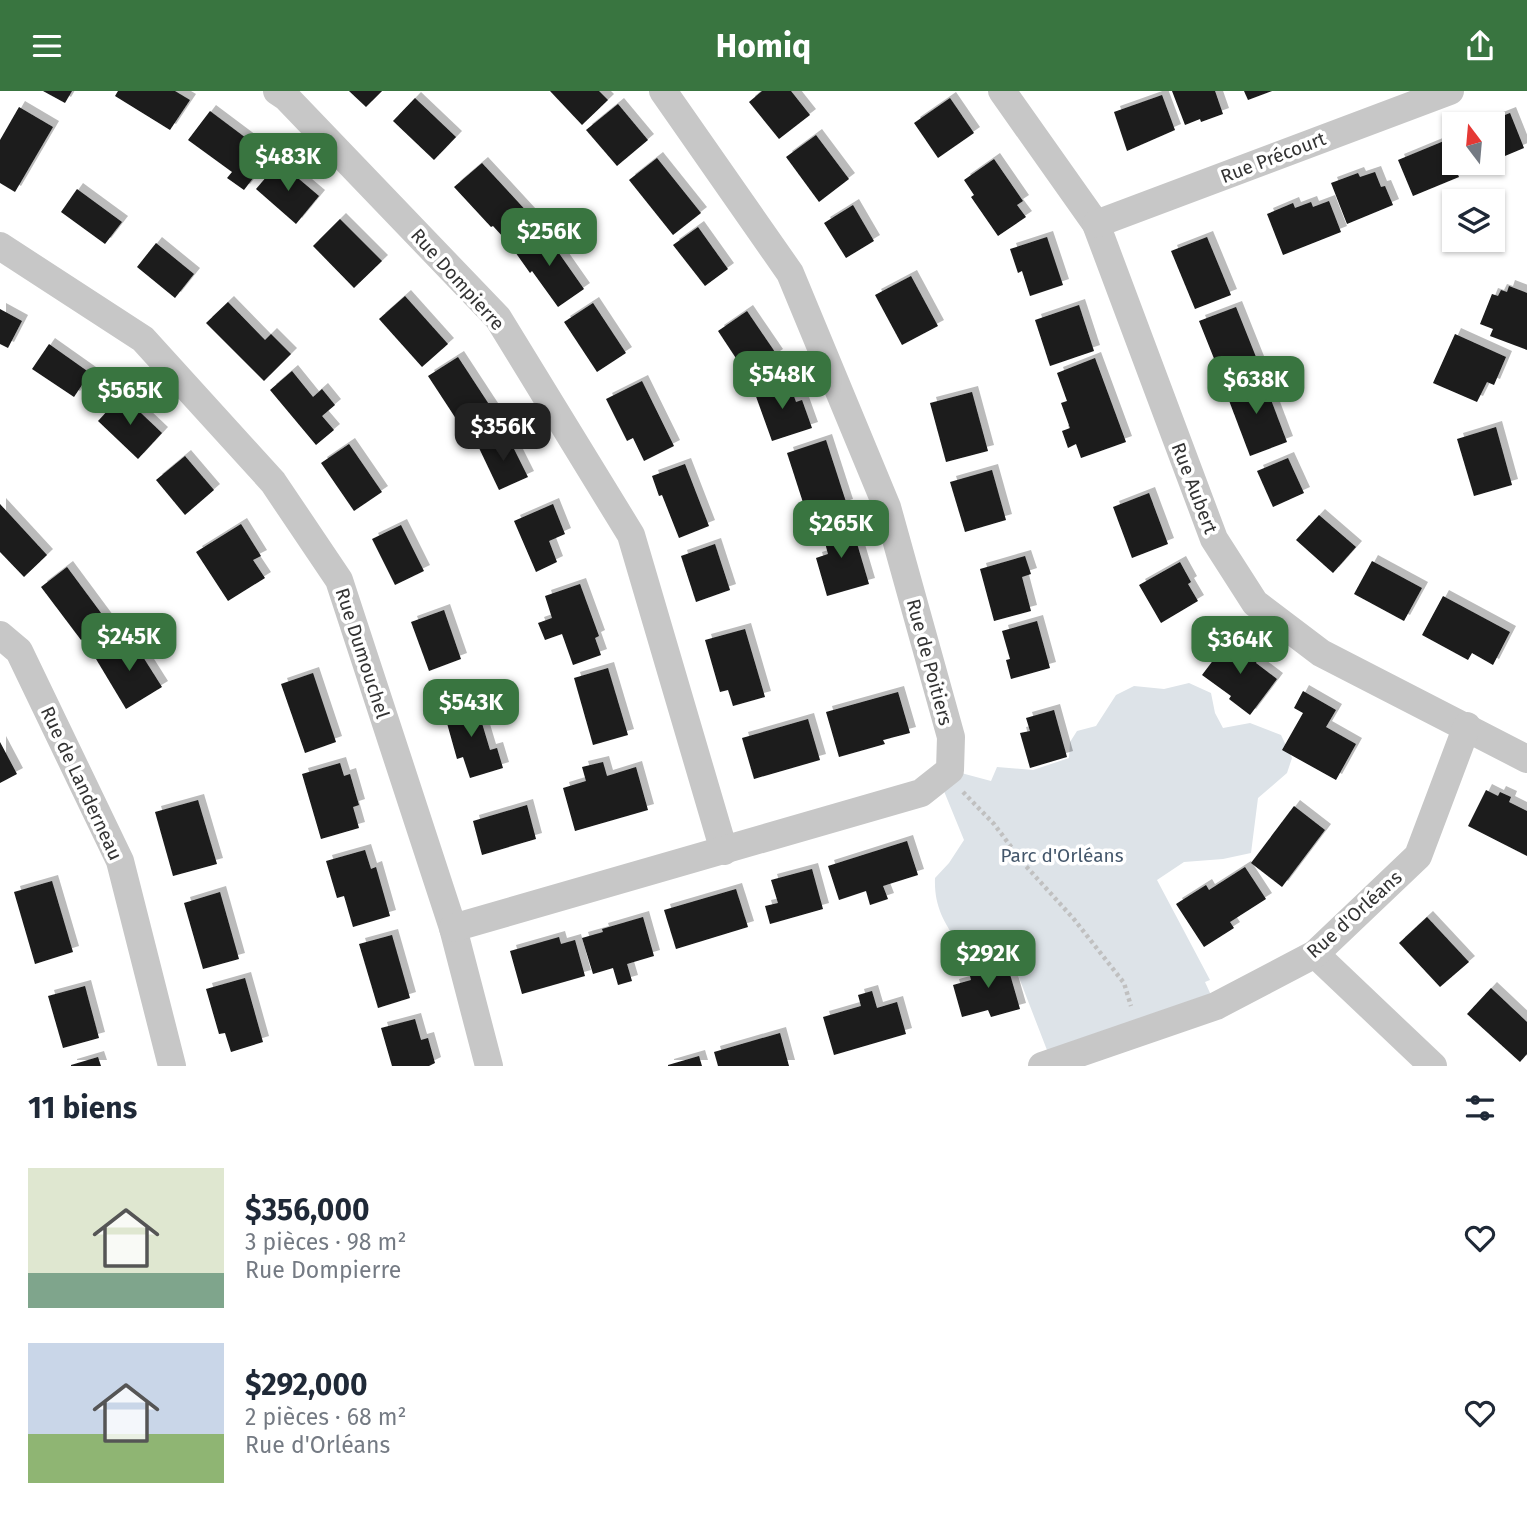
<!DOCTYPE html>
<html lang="fr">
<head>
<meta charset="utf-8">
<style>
  :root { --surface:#fff; --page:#f2f2f3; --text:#1f2937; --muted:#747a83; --accent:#397540 }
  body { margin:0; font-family:"Fira Sans",sans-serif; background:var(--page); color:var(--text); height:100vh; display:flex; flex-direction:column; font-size:26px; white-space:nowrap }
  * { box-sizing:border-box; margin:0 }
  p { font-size:23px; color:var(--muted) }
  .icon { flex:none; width:38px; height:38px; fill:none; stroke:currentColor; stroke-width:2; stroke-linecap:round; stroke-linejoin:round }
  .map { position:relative; height:975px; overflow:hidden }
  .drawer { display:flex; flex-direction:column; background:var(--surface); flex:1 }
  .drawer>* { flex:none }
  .needle { width:46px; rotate:344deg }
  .buttons { position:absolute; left:1442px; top:21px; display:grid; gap:14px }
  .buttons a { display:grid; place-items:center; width:63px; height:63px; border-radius:0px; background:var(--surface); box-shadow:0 2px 5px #0004; font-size:35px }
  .price { position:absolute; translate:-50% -60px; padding:0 16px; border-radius:14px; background:var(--accent); color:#fff; font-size:23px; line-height:46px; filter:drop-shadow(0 2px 4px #0008) }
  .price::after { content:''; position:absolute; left:50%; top:42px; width:21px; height:16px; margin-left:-10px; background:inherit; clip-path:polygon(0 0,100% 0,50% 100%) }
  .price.active { background:#222; color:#fff }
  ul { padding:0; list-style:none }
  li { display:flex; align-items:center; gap:21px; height:175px; padding:0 28px }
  li span { display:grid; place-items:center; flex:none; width:196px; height:140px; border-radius:0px; color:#555 }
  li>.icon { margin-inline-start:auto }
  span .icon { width:84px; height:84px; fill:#fffc; stroke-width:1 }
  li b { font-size:30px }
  h2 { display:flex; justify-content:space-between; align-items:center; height:84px; padding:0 28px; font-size:30px }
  header { display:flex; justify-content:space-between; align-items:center; height:91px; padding:0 28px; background:var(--accent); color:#fff; font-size:32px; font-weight:700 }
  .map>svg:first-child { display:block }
  .green { fill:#dde3e8 }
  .building { fill:#1a1a1a; filter:url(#shadow) }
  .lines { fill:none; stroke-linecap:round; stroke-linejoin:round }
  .path { stroke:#c0c0c0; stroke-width:4.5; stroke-dasharray:3.5 3.5; stroke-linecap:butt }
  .minor { stroke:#c7c7c7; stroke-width:28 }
  .labels { text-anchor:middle; stroke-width:7; stroke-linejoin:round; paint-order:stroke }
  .street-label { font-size:19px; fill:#333; stroke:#fff }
  .park-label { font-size:19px; fill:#44576b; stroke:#fff }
</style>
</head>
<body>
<header><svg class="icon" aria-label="menu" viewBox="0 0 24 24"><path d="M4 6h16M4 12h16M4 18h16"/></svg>Homiq<svg class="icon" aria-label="share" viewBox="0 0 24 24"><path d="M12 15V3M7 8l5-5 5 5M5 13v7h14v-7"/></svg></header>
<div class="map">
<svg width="1527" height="975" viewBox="0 0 1527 975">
  <defs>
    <filter id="shadow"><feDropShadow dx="6" dy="-6" stdDeviation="0" flood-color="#0004"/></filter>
  </defs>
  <rect width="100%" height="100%" fill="#fff"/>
  <path class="green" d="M1189,592l22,10 4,20 8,15 27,-5 31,12 11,23 -5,15 -29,25 -7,55 -28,6 -39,3 -27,18 53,100 -5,2 11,24 -164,57 -46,-119 -29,2 -19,-3c-15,-22 -24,-38 -23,-65l14,-15 15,-23 -25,-61 11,-9 41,11 6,-14 36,3 36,-12 1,-16 7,-11 19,-5 20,-31 18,-9 30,3z"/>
  <g class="building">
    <polygon points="43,0 72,0 65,12"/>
    <polygon points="118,0 175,0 190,9 170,39 115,5"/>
    <polygon points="349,0 382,0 366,16"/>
    <polygon points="550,0 599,0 608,9 582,34"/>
    <polygon points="762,0 791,0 810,24 779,48 749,11"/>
    <polygon points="1172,0 1215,0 1223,23 1201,31 1200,28 1185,34"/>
    <polygon points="1244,0 1272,0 1248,9"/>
    <polygon points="1162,4 1175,39 1127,60 1114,21"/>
    <polygon points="415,7 456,46 434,69 393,30"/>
    <polygon points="950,7 974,42 938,67 914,32"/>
    <polygon points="618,13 648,49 617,75 586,39"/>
    <polygon points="19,16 53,36 15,101 0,92 0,49"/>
    <polygon points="210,20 270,65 244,99 227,87 232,81 188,49"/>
    <polygon points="1510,22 1524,57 1493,70 1493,33 1482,33"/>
    <polygon points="816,44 849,88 819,111 786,66"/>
    <polygon points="1444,50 1459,86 1413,105 1398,69"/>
    <polygon points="657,67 701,122 673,144 629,89"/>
    <polygon points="994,68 1023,110 1017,114 1026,126 998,145 971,106 974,104 964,89"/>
    <polygon points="279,71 319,105 296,133 256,98"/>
    <polygon points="482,72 530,124 504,147 493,135 491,136 454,96"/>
    <polygon points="1375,81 1381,96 1385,95 1393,114 1347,133 1331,92 1358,82 1360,86"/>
    <polygon points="77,98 122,131 105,153 61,121"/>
    <polygon points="1329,110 1341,141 1283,164 1267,123 1293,112 1295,117 1311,111 1313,116"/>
    <polygon points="853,114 874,150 846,167 824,132"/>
    <polygon points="340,128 382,170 354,197 313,155"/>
    <polygon points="698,136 728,178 705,195 673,154"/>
    <polygon points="542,138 584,198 558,216 532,180 530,182 513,158"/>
    <polygon points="1047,146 1063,194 1030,205 1022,180 1018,182 1010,158"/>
    <polygon points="1207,146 1231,204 1195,218 1171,160"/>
    <polygon points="156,152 194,183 175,207 137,176"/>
    <polygon points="911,185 938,235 902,254 875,204"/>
    <polygon points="1509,195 1527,202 1527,259 1490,245 1493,238 1480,233 1492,203 1498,205 1501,199 1507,201"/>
    <polygon points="405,205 448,253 422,276 379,228"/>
    <polygon points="228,211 265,249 271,243 291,263 264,290 206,232"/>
    <polygon points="593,212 626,262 597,281 564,231"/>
    <polygon points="1079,214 1094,260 1050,275 1035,229"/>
    <polygon points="1236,216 1260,276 1223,290 1199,230"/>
    <polygon points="0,218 22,230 8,257 0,253"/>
    <polygon points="747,220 777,264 747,284 718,240"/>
    <polygon points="1455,243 1506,266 1494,294 1487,291 1477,311 1433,292"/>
    <polygon points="49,253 90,282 74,306 32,278"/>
    <polygon points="458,266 494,321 464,340 428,285"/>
    <polygon points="1095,267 1126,351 1081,367 1076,353 1068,357 1062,340 1070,337 1061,312 1067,310 1057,282"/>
    <polygon points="292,280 313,306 322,298 335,314 322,325 334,339 316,354 270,299"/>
    <polygon points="1262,285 1287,351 1250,365 1225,299"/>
    <polygon points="788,289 796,311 802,309 812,337 772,350 754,300"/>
    <polygon points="642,290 674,355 644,370 633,347 627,350 606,308"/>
    <polygon points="972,301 988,360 946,371 930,312"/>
    <polygon points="122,304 162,342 138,368 98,330"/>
    <polygon points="1496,336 1512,394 1474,405 1457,348"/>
    <polygon points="507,344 528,386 499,399 479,357"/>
    <polygon points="826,349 847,414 808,427 787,362"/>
    <polygon points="349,353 382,401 354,420 321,372"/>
    <polygon points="185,365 214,399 185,424 156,389"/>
    <polygon points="1288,367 1304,402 1273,416 1257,380"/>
    <polygon points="685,373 709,435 679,447 662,404 659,405 652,385"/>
    <polygon points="992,379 1006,429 965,441 950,391"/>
    <polygon points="1149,402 1168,453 1132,467 1113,416"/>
    <polygon points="0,413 47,464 24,486 0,461"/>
    <polygon points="553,413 565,443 549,450 557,471 536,481 514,430"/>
    <polygon points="1319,424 1356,456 1333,482 1296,449"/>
    <polygon points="850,429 869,493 827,505 816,467 828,463 821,437"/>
    <polygon points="241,433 261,465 253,469 265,487 228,510 196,461"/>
    <polygon points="401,434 424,480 395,494 372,448"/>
    <polygon points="715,453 730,499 696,511 681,465"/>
    <polygon points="1025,465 1031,483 1022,486 1031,520 994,530 980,478"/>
    <polygon points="1372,470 1422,497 1404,530 1354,503"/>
    <polygon points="1180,471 1191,491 1188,493 1198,510 1161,532 1139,494"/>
    <polygon points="67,476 107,530 81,549 41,496"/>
    <polygon points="580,493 599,545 595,547 601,564 573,574 562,543 545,549 538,532 552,527 545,505"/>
    <polygon points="1443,505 1510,541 1493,574 1472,562 1468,569 1422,544"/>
    <polygon points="444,519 461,568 429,580 411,531"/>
    <polygon points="1037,530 1050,577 1011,588 1006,569 1010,568 1002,540"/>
    <polygon points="745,538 765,606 733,615 728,599 720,601 705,549"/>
    <polygon points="131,547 162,596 126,618 96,568"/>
    <polygon points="1230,547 1258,568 1256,572 1277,588 1250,624 1229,608 1231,605 1202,584"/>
    <polygon points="608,577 628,644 593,654 574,587"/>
    <polygon points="313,582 336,651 305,662 281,593"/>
    <polygon points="1303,600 1336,619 1326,636 1356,653 1336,689 1282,659 1303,622 1294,617"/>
    <polygon points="898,601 910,642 883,649 885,653 839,666 826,621"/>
    <polygon points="475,609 490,659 497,657 503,677 470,687 463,666 457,668 443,618"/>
    <polygon points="1054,619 1067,666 1030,677 1020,642 1030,640 1026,627"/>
    <polygon points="808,628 820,669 754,688 742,647"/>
    <polygon points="0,651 17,683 0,692"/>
    <polygon points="603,671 607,685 636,676 648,719 575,740 563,697 586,690 582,676"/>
    <polygon points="340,672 344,685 350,683 359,714 353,716 359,737 321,748 302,683"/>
    <polygon points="1486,699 1498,705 1500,701 1511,706 1509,711 1527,720 1527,765 1468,735"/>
    <polygon points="198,709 217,773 173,785 155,721"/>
    <polygon points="527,714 536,748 482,764 473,730"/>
    <polygon points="1294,715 1325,739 1282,796 1251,772"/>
    <polygon points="907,750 918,784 883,795 888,808 870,814 866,800 839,809 828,775"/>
    <polygon points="365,759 371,778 376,776 390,825 353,836 344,805 337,807 326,770"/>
    <polygon points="1245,776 1266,808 1230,831 1234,837 1204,856 1176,813 1206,794 1209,799"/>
    <polygon points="812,778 823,818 770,833 765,815 778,812 771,789"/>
    <polygon points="52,790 73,861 35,873 14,801"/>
    <polygon points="736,798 748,836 676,858 664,819"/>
    <polygon points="220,801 239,868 203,878 184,812"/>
    <polygon points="643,826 654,865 627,873 632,890 618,894 613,877 593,883 582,847 603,841 602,838"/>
    <polygon points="1427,826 1469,871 1440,896 1399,852"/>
    <polygon points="392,844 410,907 378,917 359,853"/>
    <polygon points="559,846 561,853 575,849 585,885 522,903 510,860"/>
    <polygon points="1005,866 1020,918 991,926 988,919 962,926 953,894 971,889 968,877"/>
    <polygon points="245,887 263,951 231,961 225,942 219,943 206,898"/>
    <polygon points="85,895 99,947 63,957 48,905"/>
    <polygon points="1491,897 1527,931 1527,963 1520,971 1467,923"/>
    <polygon points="872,900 877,917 897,911 906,943 834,964 823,926 861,915 858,904"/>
    <polygon points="415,928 421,949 428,947 435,972 429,975 392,975 381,937"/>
    <polygon points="780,942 789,975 718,975 714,961"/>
    <polygon points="699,965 702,975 668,975 668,974"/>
    <polygon points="98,966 101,975 71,975 71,974"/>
  </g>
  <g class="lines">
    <polyline class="path" points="963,701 994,733 1024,773 1073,827 1124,892 1131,915"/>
    <g class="minor">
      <polyline points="277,0 286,6 498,227 631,444 724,760"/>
      <polyline points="1002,0 1096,133 1214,448 1255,512 1321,562 1527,668"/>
      <polyline points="1096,133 1450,0"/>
      <polyline points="0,155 143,248 273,391 339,489 453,837 489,975"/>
      <polyline points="0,544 19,560 120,770 172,975"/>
      <polyline points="453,837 921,702 950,679 951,646 887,416 790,182 663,0"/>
      <polyline points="1315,863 1433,975"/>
      <polyline points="1042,975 1216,915 1315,863 1418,765 1467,635"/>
    </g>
  </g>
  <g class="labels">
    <g class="street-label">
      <text transform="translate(1273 66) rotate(-21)" y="7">Rue Précourt</text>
      <text transform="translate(458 188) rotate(48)" y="7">Rue Dompierre</text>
      <text transform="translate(1195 397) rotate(69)" y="7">Rue Aubert</text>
      <text transform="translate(363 562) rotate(72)" y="7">Rue Dumouchel</text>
      <text transform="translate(930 571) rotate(75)" y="7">Rue de Poitiers</text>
      <text transform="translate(82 692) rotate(65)" y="7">Rue de Landerneau</text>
      <text transform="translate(1354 823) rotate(-42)" y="7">Rue d'Orléans</text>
    </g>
    <g class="park-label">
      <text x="1062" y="771">Parc d'Orléans</text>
    </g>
  </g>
</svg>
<div class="buttons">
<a><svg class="needle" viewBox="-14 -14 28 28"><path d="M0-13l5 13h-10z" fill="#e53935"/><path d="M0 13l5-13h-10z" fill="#747a83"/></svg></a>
<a><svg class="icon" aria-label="layers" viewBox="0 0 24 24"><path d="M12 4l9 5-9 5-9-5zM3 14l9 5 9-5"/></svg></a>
</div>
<b class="price" style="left:288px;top:102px">$483K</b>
<b class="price" style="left:549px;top:177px">$256K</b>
<b class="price" style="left:782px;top:320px">$548K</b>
<b class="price" style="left:1256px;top:325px">$638K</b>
<b class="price" style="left:130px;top:336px">$565K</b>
<b class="price active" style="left:503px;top:372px">$356K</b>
<b class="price" style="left:841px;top:469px">$265K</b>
<b class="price" style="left:129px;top:582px">$245K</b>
<b class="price" style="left:1240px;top:585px">$364K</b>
<b class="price" style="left:471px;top:648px">$543K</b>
<b class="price" style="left:988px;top:899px">$292K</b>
</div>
<section class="drawer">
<h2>11 biens<svg class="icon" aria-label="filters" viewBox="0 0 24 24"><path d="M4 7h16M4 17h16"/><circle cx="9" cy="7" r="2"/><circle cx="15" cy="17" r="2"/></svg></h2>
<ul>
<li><span style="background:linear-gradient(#dfe7d0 75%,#7fa58c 0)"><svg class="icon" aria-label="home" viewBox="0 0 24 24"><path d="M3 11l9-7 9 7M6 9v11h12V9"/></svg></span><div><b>$356,000</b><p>3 pièces · 98 m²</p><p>Rue Dompierre</p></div><svg class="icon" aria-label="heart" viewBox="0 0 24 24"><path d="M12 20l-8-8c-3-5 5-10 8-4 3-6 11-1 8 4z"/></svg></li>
<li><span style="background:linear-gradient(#c9d6e8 65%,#8fb573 0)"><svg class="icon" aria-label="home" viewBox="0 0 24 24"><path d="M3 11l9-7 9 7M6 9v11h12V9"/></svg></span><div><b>$292,000</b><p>2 pièces · 68 m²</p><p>Rue d'Orléans</p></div><svg class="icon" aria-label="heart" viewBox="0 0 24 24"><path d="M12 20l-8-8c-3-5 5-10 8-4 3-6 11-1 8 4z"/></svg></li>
</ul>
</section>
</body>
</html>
